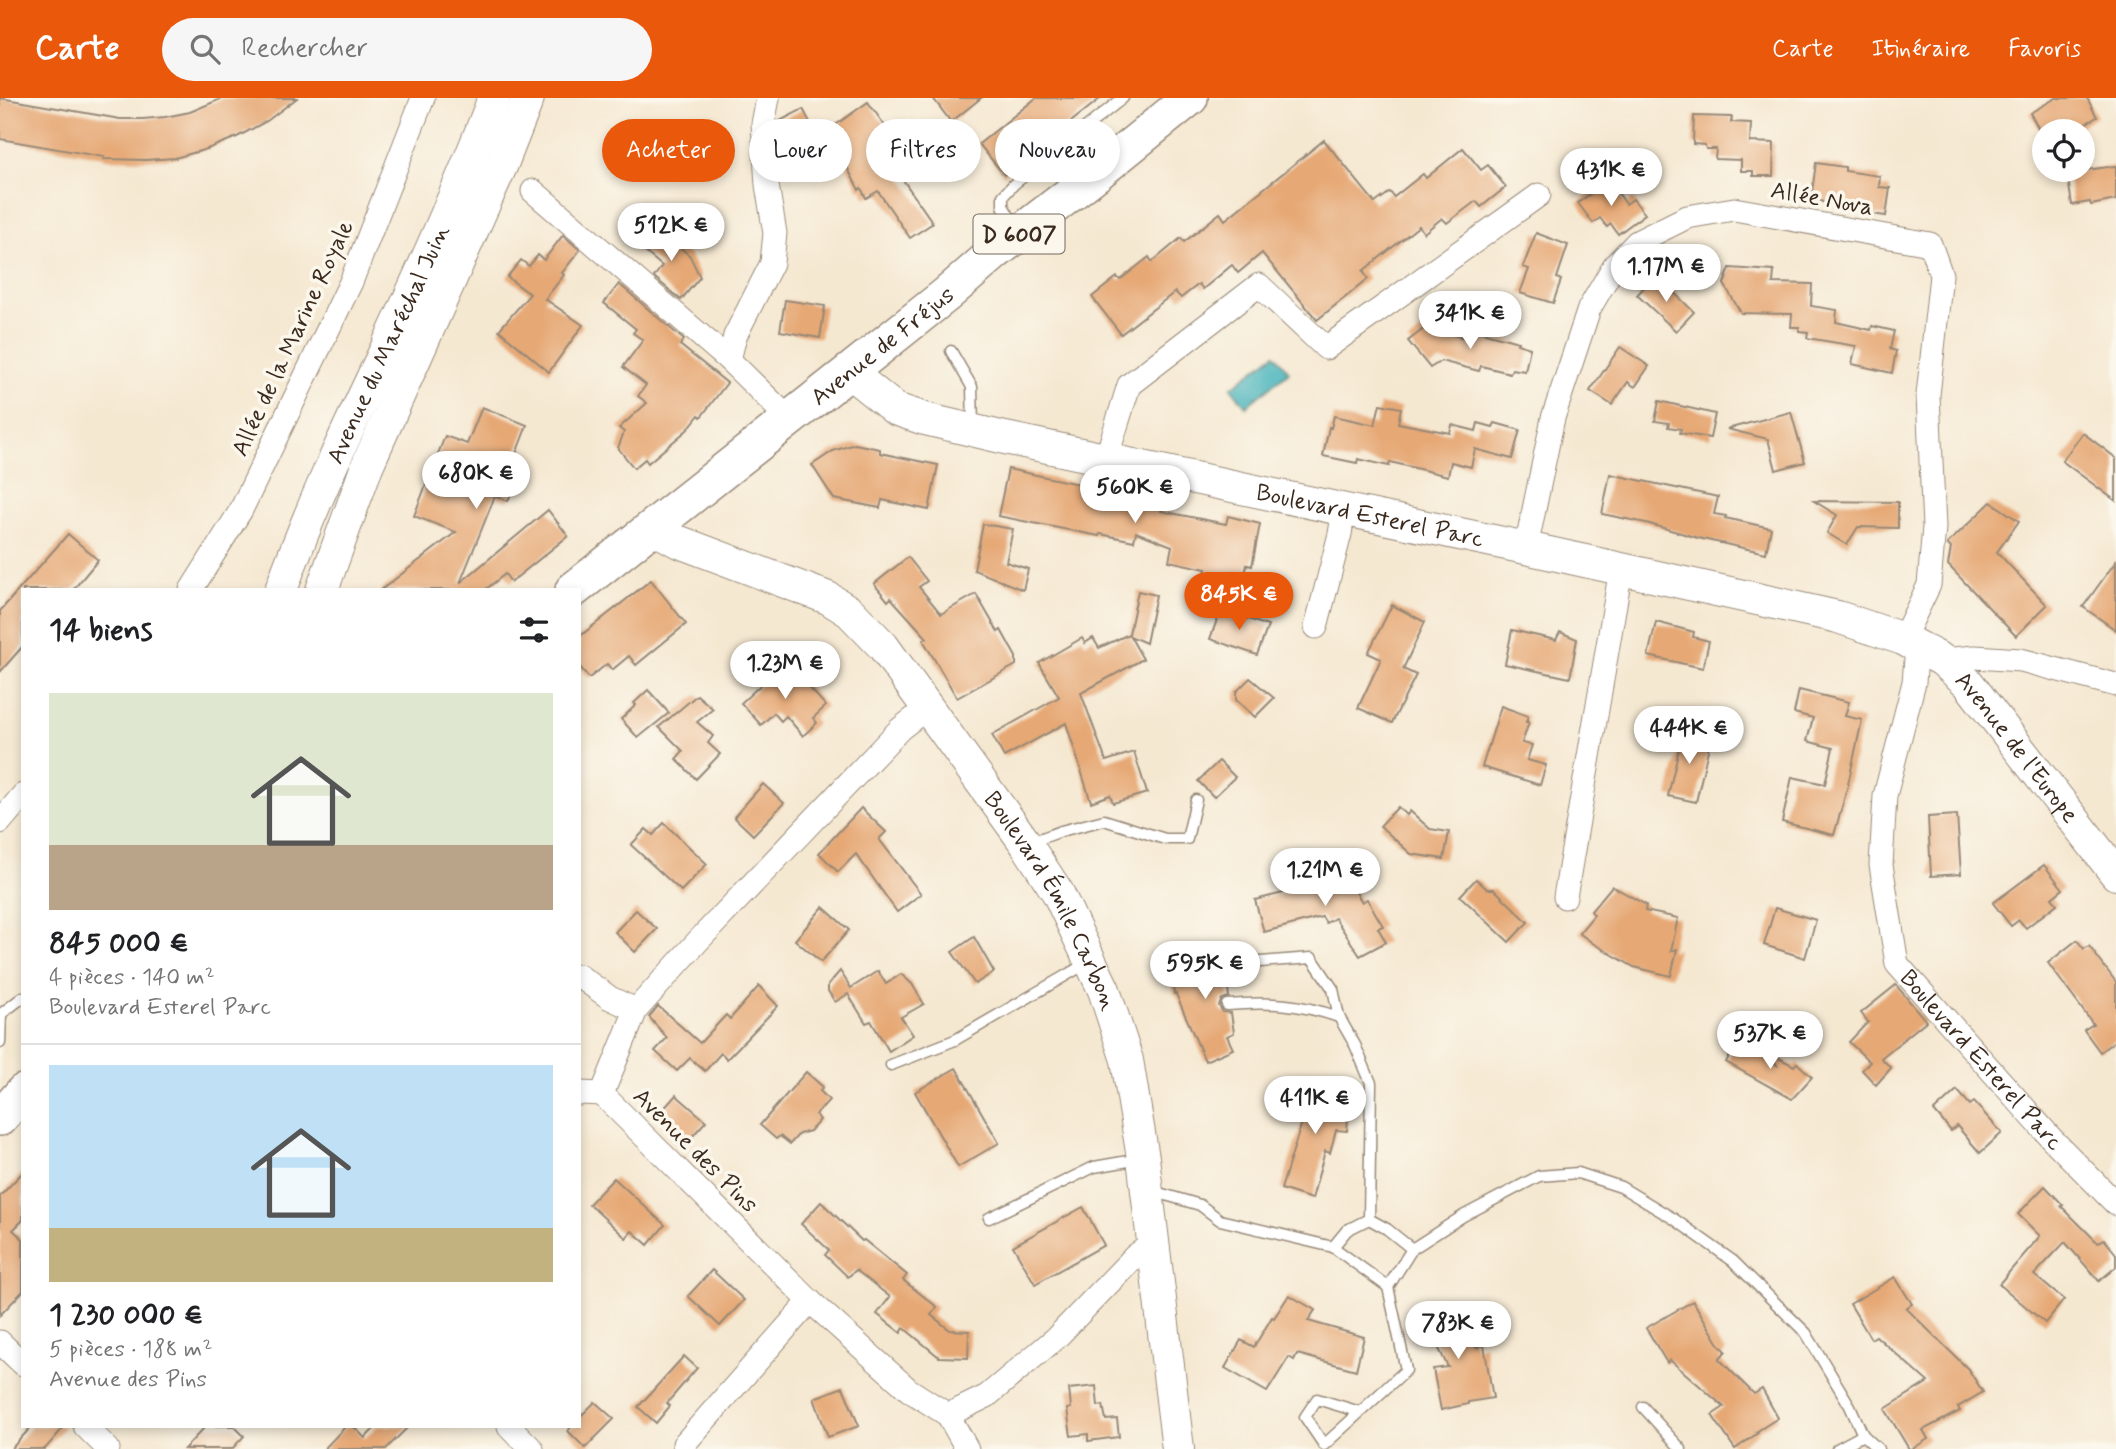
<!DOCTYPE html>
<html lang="fr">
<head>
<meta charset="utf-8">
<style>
  :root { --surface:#fff; --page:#f6f6f6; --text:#202124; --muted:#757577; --line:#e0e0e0; --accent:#ea580c }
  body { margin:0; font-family:Mynerve,sans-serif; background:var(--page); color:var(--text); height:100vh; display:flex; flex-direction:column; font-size:26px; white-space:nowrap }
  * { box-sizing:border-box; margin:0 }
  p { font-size:23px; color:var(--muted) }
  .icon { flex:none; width:38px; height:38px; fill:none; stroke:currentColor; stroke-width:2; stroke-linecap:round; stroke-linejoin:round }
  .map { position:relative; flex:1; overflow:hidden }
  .panel { position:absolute; left:21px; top:490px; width:560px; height:840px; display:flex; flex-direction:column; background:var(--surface); border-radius:0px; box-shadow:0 4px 10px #0003 }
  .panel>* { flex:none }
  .banner { position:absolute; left:602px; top:21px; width:665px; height:63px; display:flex; gap:14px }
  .controls { position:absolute; left:2032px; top:21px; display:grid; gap:14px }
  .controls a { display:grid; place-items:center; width:63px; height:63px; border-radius:50%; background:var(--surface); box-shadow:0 4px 10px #0003; font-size:35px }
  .price { position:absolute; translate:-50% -60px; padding:0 16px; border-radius:24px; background:#fff; color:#222; font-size:23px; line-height:46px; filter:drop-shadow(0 2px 4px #0008) }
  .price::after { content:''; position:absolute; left:50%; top:42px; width:21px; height:16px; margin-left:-10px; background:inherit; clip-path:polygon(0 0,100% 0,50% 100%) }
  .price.selected { background:var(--accent); color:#fff }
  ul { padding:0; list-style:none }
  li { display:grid; align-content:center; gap:14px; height:371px; padding:0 28px }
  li+li { border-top:2px solid var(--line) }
  li span { display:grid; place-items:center; height:217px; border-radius:0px; color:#555 }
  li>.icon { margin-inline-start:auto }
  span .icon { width:126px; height:126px; fill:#fffc; stroke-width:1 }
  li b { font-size:30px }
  h2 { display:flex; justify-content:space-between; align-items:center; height:84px; padding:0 28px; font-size:30px }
  .pill { padding:0 24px; border-radius:32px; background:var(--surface); box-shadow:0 4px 10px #0003; font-size:24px; line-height:63px }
  .pill.selected { background:var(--accent); color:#fff }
  header { display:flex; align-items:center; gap:42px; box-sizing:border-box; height:98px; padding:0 35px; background:var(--accent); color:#fff }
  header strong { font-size:33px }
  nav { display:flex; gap:38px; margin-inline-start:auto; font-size:24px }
  .search { width:490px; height:63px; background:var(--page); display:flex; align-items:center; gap:18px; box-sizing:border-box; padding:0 24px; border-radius:38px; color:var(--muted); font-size:26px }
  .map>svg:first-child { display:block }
  .water { fill:#40b1b9; stroke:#3e6e6c; stroke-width:2 }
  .building { fill:#e6a875 }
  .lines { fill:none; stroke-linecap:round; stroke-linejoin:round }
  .lane-casing { stroke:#988978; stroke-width:13 }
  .street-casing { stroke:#988978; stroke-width:25 }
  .secondary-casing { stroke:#988978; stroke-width:34 }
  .primary-casing { stroke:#988978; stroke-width:38 }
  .lane { stroke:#fff; stroke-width:10 }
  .street { stroke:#fff; stroke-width:23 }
  .secondary { stroke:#fff; stroke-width:32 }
  .primary { stroke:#fff; stroke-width:35 }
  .labels { text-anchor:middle; stroke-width:7; stroke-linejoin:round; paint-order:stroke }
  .shield { fill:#fbf7ec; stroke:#75685c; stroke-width:2 }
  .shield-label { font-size:23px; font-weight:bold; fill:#3b2a1e }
  .street-label { font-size:24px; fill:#3b2a1e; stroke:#fbf7ec }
</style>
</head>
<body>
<header>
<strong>Carte</strong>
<div class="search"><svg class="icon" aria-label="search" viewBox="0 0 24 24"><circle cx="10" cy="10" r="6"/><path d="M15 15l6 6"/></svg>Rechercher</div>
<nav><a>Carte</a><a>Itinéraire</a><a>Favoris</a></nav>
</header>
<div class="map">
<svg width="2116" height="1351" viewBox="0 0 2116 1351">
  <rect width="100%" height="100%" fill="#fbf7ec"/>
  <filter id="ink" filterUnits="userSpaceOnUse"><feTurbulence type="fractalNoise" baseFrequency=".0143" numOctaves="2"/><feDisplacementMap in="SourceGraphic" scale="14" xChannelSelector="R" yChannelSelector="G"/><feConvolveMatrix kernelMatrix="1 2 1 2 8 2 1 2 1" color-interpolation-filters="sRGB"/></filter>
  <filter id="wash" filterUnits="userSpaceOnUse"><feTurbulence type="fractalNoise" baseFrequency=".00686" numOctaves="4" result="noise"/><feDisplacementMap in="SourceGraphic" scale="28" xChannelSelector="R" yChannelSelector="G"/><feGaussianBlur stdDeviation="1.57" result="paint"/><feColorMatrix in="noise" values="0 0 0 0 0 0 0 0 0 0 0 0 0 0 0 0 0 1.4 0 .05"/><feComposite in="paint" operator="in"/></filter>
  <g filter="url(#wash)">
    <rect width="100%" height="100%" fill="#f5e8d1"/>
    <polygon class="water" points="1275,256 1289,274 1246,308 1231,290"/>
    <g id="blocks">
      <g class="building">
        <polygon points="0,0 120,21 143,21 165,19 190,14 223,0 297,0 267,23 237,39 207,51 175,60 145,62 104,61 104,59 0,41"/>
        <polygon points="933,0 981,0 951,24"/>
        <polygon points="1036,0 1101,0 1004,77 979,46"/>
        <polygon points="2056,0 2087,0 2097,19 2072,33 2040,33 2030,15"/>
        <polygon points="868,4 898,46 885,56 933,125 910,140 878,93 866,100 861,90 859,92 827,31 837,26"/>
        <polygon points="803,11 823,49 792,64 781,43 787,41 778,24"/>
        <polygon points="1694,18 1732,19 1731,24 1751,25 1750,44 1774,45 1773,78 1753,78 1753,73 1741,73 1741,62 1715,61 1716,51 1706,51 1705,47 1693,46"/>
        <polygon points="1324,42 1375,105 1390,94 1394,99 1423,76 1426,80 1463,50 1481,72 1488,67 1506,89 1481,109 1476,103 1447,125 1442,120 1424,135 1419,128 1363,173 1368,181 1317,222 1262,155 1238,175 1232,167 1203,191 1199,186 1181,200 1175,194 1121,236 1092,199 1117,179 1120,182 1149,159 1152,164 1181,140 1184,144 1220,115 1225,122"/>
        <polygon points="1816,65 1845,69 1845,73 1880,78 1879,89 1890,90 1886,118 1872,116 1811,101"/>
        <polygon points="2116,68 2116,102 2091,107 2090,104 2072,107 2068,81 2079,73"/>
        <polygon points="1609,82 1626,106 1633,101 1645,116 1618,136 1611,126 1607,129 1600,120 1593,125 1578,105"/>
        <polygon points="655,127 690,158 700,179 681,202 654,179 662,168 638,148"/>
        <polygon points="1536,135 1568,147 1557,180 1561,182 1553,205 1520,195 1529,171 1523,169"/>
        <polygon points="563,137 580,152 562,175 564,177 545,201 583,227 549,274 499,232 530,196 507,179 521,162 529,168 538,157 544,162"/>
        <polygon points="1730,170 1774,173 1773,185 1812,186 1811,208 1837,212 1836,224 1871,232 1872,228 1894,233 1890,251 1896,253 1892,275 1852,266 1856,248 1807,240 1808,234 1799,233 1799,229 1791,229 1792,216 1741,215 1724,186"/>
        <polygon points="1652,181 1656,185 1660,181 1694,214 1676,233 1637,197"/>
        <polygon points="619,186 684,242 680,247 727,285 701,319 699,317 687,332 648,365 645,361 634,370 618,350 624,334 619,330 647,305 638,298 646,287 623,269 643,242 633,235 636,231 604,205"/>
        <polygon points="785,202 825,208 820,240 780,233"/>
        <polygon points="1430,226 1434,232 1472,242 1474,232 1518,244 1517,246 1530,250 1525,273 1512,271 1510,275 1481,268 1479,273 1441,263 1430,270 1408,243"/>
        <polygon points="1620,249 1649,268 1635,289 1628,284 1612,307 1590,293"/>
        <polygon points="1659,303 1715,316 1710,340 1680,335 1681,331 1668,329 1669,325 1655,323"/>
        <polygon points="1380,306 1401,310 1398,325 1450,335 1452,327 1476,333 1478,325 1493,329 1495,325 1520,332 1512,361 1475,351 1471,369 1451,364 1448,378 1390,364 1389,368 1358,361 1357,365 1323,358 1329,329 1331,330 1334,318 1375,327"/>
        <polygon points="482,309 527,327 513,364 522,370 508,403 495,398 460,485 548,412 568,438 511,484 505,476 485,492 381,492 456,434 414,418 445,338 467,346"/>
        <polygon points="1791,314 1805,364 1776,372 1768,341 1727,331"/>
        <polygon points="2083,335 2116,360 2116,403 2062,363"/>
        <polygon points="855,346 880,351 880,355 938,367 929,412 882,402 880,410 834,401 812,367 833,353"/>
        <polygon points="1008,371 1163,404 1161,413 1226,426 1228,418 1260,426 1252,468 1247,467 1240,498 1202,490 1206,471 1169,463 1172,448 1136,434 1134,443 1100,436 1099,438 998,418"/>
        <polygon points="1610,376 1718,399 1714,416 1726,418 1725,420 1771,430 1766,455 1698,440 1646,425 1602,416"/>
        <polygon points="1814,403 1898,404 1898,430 1858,429 1847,447 1827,435 1837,417"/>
        <polygon points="1991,404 2019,423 1997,454 2047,507 2016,538 1948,467 1951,450 1947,446"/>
        <polygon points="983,426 1013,431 1006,464 1028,471 1023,492 974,472"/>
        <polygon points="68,436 98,462 73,492 23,492 23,548 0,574 0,513"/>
        <polygon points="908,459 927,483 919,489 941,516 976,496 998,534 1001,532 1016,559 1016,567 957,600 923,542 927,540 891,500 888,503 874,486"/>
        <polygon points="2116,463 2116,532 2083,509"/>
        <polygon points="651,482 686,526 636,567 629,558 612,572 607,566 589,580 579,568 579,539"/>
        <polygon points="1138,493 1156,497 1146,545 1130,538 1143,561 1081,595 1106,663 1134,654 1147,695 1113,705 1110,697 1091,704 1066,625 1004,659 992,637 1059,599 1039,565 1082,540 1085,545 1093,540 1099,550 1129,536"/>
        <polygon points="1392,507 1425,524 1403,571 1416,577 1392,625 1358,610 1381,561 1368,555"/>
        <polygon points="1221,511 1268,528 1257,557 1210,541"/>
        <polygon points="1656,524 1694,534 1693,539 1709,543 1703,570 1648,558"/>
        <polygon points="1512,532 1556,542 1560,534 1577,541 1570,580 1505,566"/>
        <polygon points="780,569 790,580 796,575 826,608 813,620 817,625 803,638 786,618 781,623 774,615 761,627 741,605"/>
        <polygon points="1250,580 1274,600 1255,619 1236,602 1236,594"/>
        <polygon points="648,592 669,615 638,640 621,621 636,607 634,605"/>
        <polygon points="1799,592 1849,604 1845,618 1862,622 1847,691 1834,737 1782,724 1792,679 1825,686 1833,650 1807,643 1813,620 1794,615"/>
        <polygon points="697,597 713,611 697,624 713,638 708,645 720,656 696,681 676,661 683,653 659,629"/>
        <polygon points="1501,608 1528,618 1526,624 1529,624 1522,645 1532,647 1527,662 1546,667 1540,687 1482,669"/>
        <polygon points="1683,633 1711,639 1696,704 1668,698"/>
        <polygon points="1219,663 1235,679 1214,699 1198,683"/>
        <polygon points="763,686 784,705 753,737 734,719"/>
        <polygon points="1398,709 1407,717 1410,713 1430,731 1449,734 1444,761 1411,756 1380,728"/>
        <polygon points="861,710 886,734 879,741 921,796 897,814 856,756 838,774 819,755"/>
        <polygon points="1957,717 1961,776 1931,778 1928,719"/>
        <polygon points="664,725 707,766 681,793 631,747 646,731 653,737"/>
        <polygon points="1333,760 1346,784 1349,782 1362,804 1367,801 1383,828 1378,830 1386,844 1360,858 1335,820 1326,825 1322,819 1264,834 1255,802 1312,788 1306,776"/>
        <polygon points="2044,767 2063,791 2052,800 2057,806 2026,830 2019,822 2011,828 1993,805"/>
        <polygon points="1476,781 1487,791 1494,791 1528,824 1509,844 1460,798"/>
        <polygon points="1612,788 1646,807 1645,813 1678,820 1671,853 1677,851 1671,878 1634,869 1594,846 1579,835 1594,817 1591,813"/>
        <polygon points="823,809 849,832 821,864 795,842"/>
        <polygon points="1775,810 1816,822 1805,860 1764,847"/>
        <polygon points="636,812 657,831 635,854 615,834"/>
        <polygon points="974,839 994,874 975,886 952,854"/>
        <polygon points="2077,842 2084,851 2089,848 2116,884 2116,942 2100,954 2084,932 2093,926 2048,865"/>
        <polygon points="1223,855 1229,899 1222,901 1219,908 1223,914 1231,915 1234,935 1227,938 1233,951 1205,963 1176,896 1174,896 1170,864 1198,860 1197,857"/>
        <polygon points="840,873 851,890 878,873 886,886 901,876 912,886 924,906 901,919 913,937 889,953 871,923 866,925 848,896 835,904 828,893 828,887"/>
        <polygon points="1896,887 1926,923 1881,960 1891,970 1876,987 1862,972 1870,964 1849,944 1868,924 1861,915"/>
        <polygon points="759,888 778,908 727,961 721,955 705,973 690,960 677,973 655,953 667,940 649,919 658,908 700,945 726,917 730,921"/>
        <polygon points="1737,944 1777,967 1771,956 1794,968 1797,965 1812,979 1792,1001 1726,964"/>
        <polygon points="956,970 999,1045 958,1069 915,994"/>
        <polygon points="806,974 823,989 820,993 829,1002 816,1016 820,1022 810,1033 799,1036 790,1046 780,1038 776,1041 760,1027"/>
        <polygon points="1323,990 1350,992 1347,1033 1336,1032 1330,1055 1325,1053 1312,1101 1281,1091 1302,1024 1294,1024 1295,991 1323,993"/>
        <polygon points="1957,992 1970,1007 1974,1004 2002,1035 1980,1055 1957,1028 1951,1033 1934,1013"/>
        <polygon points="676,997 706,1023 689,1042 660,1015"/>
        <polygon points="23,1074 23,1122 13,1132 23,1141 23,1193 0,1217 0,1098"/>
        <polygon points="614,1080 665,1127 648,1147 632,1133 626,1140 589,1106"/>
        <polygon points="2045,1088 2063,1107 2061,1108 2098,1145 2104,1141 2116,1156 2116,1169 2099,1183 2065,1144 2034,1177 2064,1202 2045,1225 1999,1186 2040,1138 2018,1116"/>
        <polygon points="821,1104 862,1143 864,1142 907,1177 903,1182 937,1209 931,1217 950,1232 969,1233 968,1260 939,1259 904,1230 901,1235 877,1216 890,1199 856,1172 848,1179 825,1157 829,1152 801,1126"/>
        <polygon points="1083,1109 1104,1147 1035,1186 1013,1148"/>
        <polygon points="712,1172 744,1202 720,1228 688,1198"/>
        <polygon points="1895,1179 1912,1206 1906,1210 1968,1271 1983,1294 1958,1309 1960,1313 1923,1332 1928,1341 1912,1351 1909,1351 1885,1311 1928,1284 1876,1238 1871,1241 1850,1206"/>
        <polygon points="1289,1197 1315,1212 1308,1223 1364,1239 1356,1272 1297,1256 1294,1262 1289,1259 1267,1294 1225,1270 1241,1242 1254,1249 1272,1219 1274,1220"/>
        <polygon points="1693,1203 1719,1246 1726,1253 1719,1261 1754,1296 1762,1291 1778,1320 1756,1334 1758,1335 1735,1351 1712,1317 1724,1309 1670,1262 1667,1265 1646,1230"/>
        <polygon points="1452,1204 1460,1222 1464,1220 1476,1250 1484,1247 1493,1300 1468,1304 1468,1306 1441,1312 1433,1271 1448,1269 1429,1231 1431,1229 1425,1215"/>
        <polygon points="684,1258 697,1270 667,1305 670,1308 656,1325 638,1309"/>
        <polygon points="1096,1288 1098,1308 1103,1307 1106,1322 1117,1321 1119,1339 1088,1343 1088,1336 1071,1338 1067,1311 1071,1310 1069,1291"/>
        <polygon points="843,1289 859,1328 828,1339 814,1300"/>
        <polygon points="595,1304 614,1321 585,1350 568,1333 572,1328 579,1328 579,1320"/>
        <polygon points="32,1328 65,1328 45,1351 11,1351"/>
        <polygon points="206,1328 234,1328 244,1338 232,1351 184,1351"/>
        <polygon points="346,1328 353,1328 365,1340 377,1328 409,1328 386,1351 324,1351"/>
      </g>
    </g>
  </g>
  <g filter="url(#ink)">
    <use href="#blocks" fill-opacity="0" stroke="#988978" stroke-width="2"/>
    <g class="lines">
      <defs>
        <g id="lane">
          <polyline points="1018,132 1003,108 1003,98 1014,86 1123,0"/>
          <polyline points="951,253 972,289 973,330"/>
          <polyline points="1029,745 1061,733 1104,722 1165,741 1187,741 1196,702"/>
          <polyline points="1260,864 1312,860 1333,891 1339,919 1355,947 1371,985 1369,1121"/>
          <path d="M1227,907c42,-4 73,-1 112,12"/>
          <polyline points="0,945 1,916 23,899"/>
          <polyline points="891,967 955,942 1089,864"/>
          <polyline points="1152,1093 1200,1107 1220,1122 1333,1149 1388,1189 1406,1272 1324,1347 1305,1319 1317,1301 1360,1314"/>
          <polyline points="989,1120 1094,1069 1140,1061"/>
          <polyline points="1369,1121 1387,1131 1412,1151 1463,1118 1539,1078 1578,1075 1621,1089 1674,1121 1733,1163 1806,1235 1850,1308 1863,1337 1878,1351"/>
          <polyline points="1333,1149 1347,1132 1369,1121"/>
          <polyline points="1388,1189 1412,1151"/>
          <polyline points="1643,1309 1681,1351"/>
          <polyline points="1837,1351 1863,1337"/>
        </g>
        <g id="street">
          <polyline points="533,93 729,262 789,321"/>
          <polyline points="729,262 735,238 772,165 775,135 767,87 763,26 768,0"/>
          <polyline points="1106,361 1129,287 1259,187 1326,250 1539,97"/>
          <polyline points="1526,450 1553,320 1589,211 1614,168 1637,144 1687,119 1734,111 1930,146 1941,177 1928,297 1934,429 1929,487 1903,541"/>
          <polyline points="191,492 241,412 351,184 423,0"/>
          <polyline points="1316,529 1340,436 1344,411"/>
          <path id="s1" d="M1917,549l-3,35 -29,114 -4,69 16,99 154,174 65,66"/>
          <polyline points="1942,562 1975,559 2021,562 2116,587"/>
          <polyline points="927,610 900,631 698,843 636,912 602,996 810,1203 909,1292 948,1317 967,1351"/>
          <polyline points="0,724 23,697"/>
          <polyline points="1565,799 1621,471"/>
          <polyline points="579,878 610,900 636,912"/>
          <polyline points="579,996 581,995 602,996"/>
          <polyline points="0,1244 23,1266"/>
          <polyline points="948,1317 987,1298 1056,1240 1135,1158 1152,1146"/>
          <polyline points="85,1328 108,1351"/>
          <polyline points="509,1328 532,1351"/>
          <polyline points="684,1346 810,1203"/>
        </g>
        <g id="secondary">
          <path id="s2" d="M849,274l46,37 30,10 80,19 521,110 312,69 65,22 39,21 26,23 148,191"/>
          <path id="s3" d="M652,429l25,14 151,57 22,14 33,34 143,198 32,49 46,97 23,70 16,98 35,291"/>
          <path id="s4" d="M281,492c30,-84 68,-163 106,-243 38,-82 75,-164 107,-249"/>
          <polyline points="322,492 367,368 502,66 528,0"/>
        </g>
        <g id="primary">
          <path id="s5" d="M573,492l276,-218 98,-78 47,-41 102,-79 94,-76"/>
          <polyline points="0,1020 23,994"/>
        </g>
      </defs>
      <use href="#lane" class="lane-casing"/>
      <use href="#street" class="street-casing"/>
      <use href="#secondary" class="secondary-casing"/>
      <use href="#primary" class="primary-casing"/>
      <use href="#lane" class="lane"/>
      <use href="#street" class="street"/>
      <use href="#secondary" class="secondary"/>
      <use href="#primary" class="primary"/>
    </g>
  </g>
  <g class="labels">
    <rect class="shield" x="973.5" y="116.5" width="91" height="39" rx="5"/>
    <g class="shield-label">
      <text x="1019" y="144">D 6007</text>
    </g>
    <g class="street-label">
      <text transform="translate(1822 100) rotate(10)" y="8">Allée Nova</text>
      <text transform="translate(292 240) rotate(-65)" y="8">Allée de la Marine Royale</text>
      <text dy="8" stroke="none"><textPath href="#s4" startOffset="268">Avenue du Maréchal Juin</textPath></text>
      <text dy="8" stroke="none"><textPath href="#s5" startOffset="394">Avenue de Fréjus</textPath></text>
      <text dy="8" stroke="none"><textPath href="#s2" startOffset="546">Boulevard Esterel Parc</textPath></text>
      <text dy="8" stroke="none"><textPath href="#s2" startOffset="1253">Avenue de l'Europe</textPath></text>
      <text dy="8" stroke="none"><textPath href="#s3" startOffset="570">Boulevard Émile Carbon</textPath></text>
      <text dy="8" stroke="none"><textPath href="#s1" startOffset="450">Boulevard Esterel Parc</textPath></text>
      <text transform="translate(696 1052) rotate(45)" y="8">Avenue des Pins</text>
    </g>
  </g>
</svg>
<div class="controls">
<a><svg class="icon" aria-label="locate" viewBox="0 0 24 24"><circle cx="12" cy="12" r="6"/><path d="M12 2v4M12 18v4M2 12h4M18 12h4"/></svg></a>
</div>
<b class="price" style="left:1611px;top:110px">431K €</b>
<b class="price" style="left:671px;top:165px">512K €</b>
<b class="price" style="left:1666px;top:206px">1.17M €</b>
<b class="price" style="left:1470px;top:253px">341K €</b>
<b class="price" style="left:476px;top:413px">680K €</b>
<b class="price" style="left:1135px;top:427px">560K €</b>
<b class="price selected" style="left:1239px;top:534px">845K €</b>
<b class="price" style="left:785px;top:603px">1.23M €</b>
<b class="price" style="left:1689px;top:668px">444K €</b>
<b class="price" style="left:1325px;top:810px">1.21M €</b>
<b class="price" style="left:1205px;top:903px">595K €</b>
<b class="price" style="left:1770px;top:973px">537K €</b>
<b class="price" style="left:1315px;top:1038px">411K €</b>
<b class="price" style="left:1458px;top:1263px">783K €</b>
<div class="banner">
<a class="pill selected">Acheter</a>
<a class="pill">Louer</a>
<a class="pill">Filtres</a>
<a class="pill">Nouveau</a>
</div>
<section class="panel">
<h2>14 biens<svg class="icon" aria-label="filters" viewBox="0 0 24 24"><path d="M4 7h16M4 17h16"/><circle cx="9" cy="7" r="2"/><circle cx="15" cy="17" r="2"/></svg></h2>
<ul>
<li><span style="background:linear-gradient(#dfe7d0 70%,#b9a48a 0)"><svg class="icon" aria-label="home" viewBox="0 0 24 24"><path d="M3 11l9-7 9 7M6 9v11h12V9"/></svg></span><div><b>845 000 €</b><p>4 pièces · 140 m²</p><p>Boulevard Esterel Parc</p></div></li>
<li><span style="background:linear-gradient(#bfe0f5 75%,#c2b280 0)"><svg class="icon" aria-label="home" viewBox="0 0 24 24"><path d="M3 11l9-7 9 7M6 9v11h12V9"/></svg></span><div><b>1 230 000 €</b><p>5 pièces · 188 m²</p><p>Avenue des Pins</p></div></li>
</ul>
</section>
</div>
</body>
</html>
